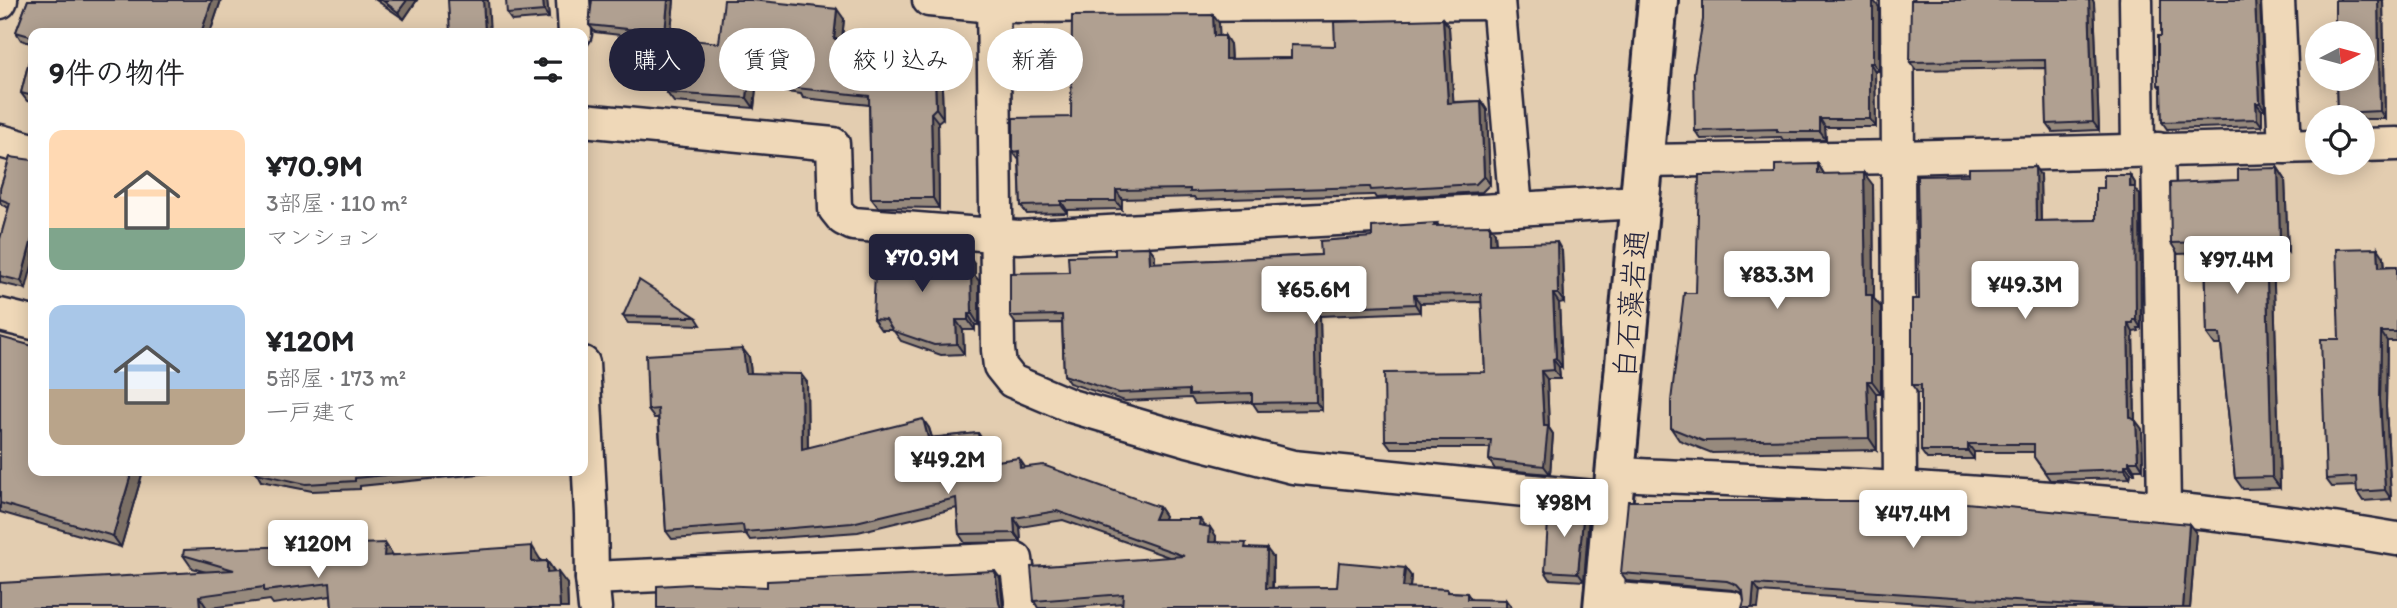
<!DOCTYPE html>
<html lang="ja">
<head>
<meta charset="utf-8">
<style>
  :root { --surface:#fff; --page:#f2f2f2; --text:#202124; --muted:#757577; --accent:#22223b }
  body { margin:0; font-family:Itim,"Klee One",sans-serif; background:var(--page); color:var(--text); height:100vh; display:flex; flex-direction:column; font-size:26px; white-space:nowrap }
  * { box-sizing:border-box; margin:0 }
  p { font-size:23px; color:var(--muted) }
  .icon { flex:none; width:38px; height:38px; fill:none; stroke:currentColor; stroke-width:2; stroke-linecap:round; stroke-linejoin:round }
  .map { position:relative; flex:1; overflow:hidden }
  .sheet { position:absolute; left:28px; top:28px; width:560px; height:448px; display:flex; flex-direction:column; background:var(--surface); border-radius:14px; box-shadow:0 4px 18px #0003 }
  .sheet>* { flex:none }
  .hud { position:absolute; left:609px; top:28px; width:665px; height:63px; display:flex; gap:14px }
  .needle { width:46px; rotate:84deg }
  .buttons { position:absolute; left:2305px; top:21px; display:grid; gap:14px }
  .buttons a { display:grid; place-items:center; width:70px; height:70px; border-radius:50%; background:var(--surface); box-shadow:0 4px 18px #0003; font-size:35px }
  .price { position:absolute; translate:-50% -60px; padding:0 16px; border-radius:7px; background:#fff; color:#222; font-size:23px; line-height:46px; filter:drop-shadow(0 2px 4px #0008) }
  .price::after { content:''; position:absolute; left:50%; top:42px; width:21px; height:16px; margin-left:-10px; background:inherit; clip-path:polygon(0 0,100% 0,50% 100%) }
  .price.on { background:var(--accent); color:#fff }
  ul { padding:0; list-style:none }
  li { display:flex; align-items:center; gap:21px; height:175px; padding:0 21px }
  li span { display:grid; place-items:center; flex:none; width:196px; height:140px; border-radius:14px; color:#555 }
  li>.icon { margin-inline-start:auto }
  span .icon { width:84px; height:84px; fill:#fffc; stroke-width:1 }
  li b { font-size:30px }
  h2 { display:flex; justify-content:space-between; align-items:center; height:84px; padding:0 21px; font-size:30px }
  .tag { padding:0 24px; border-radius:32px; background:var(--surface); box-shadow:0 4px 18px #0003; font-size:24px; line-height:63px }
  .tag.on { background:var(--accent); color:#fff }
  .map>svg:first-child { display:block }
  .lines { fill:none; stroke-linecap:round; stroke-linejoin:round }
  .minor-casing { stroke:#22223b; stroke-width:37 }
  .secondary-casing { stroke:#22223b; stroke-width:44 }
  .minor { stroke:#efd8b8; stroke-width:32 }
  .secondary { stroke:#efd8b8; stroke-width:38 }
  .wall { fill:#978a7d; stroke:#22223b; stroke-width:2 }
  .shaded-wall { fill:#7b7066; stroke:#22223b; stroke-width:2 }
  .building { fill:#b0a091; stroke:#22223b; stroke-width:2 }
  .labels { text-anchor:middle; stroke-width:5; stroke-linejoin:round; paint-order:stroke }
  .street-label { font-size:30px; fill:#22223b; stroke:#efd8b8 }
</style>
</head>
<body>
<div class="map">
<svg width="2397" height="608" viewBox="0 0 2397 608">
  <rect width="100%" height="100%" fill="#e3cdb0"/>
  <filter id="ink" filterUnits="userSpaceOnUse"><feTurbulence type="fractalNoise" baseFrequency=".0143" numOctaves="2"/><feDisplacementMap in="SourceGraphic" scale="14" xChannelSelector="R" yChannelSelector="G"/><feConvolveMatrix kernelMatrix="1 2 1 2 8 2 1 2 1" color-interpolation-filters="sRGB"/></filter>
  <g filter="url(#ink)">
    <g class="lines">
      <defs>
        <g id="minor">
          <polyline points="573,0 575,33"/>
          <polyline points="929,0 993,6 1498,3"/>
          <polyline points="993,0 998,350 1000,366 1012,381 1071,406 1188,440 1293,467 1614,499"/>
          <polyline points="1498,0 1516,209"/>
          <polyline points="1897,0 1900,489"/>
          <polyline points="2136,0 2138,149"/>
          <polyline points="2278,0 2285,147"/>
          <polyline points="0,2 1,0"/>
          <polyline points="583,120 833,144 835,209 843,219 853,224 1019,237 1639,202"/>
          <polyline points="0,141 33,150"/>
          <polyline points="2362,145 2397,144"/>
          <polyline points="2158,149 2164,507"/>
          <polyline points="1644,161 1900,157 2317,146"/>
          <polyline points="0,315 33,323"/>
          <polyline points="583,363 591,514 592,578 595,608"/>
          <path d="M1616,474c261,12 523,22 781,65"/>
          <polyline points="592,578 1016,559 1022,608"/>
          <polyline points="1604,598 1732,608"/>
        </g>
        <polyline id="secondary" points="1603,608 1658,0"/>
      </defs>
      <use href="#minor" class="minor-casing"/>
      <use href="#secondary" class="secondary-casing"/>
      <use href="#minor" class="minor"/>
      <use href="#secondary" class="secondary"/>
    </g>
    <g class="wall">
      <polygon points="28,0 221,0 210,33 33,33 33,44 21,40 16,32"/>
      <polygon points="376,0 417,0 404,19"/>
      <polygon points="547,0 549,18 512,21 507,14"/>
      <polygon points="592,0 674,0 670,41 595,32 589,25"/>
      <polygon points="2161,0 2260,0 2265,110 2262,110 2262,126 2167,129 2162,122 2161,89 2158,85 2161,36"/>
      <polygon points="2335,0 2383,0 2385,119 2362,119 2362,117 2340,117 2337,113"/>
      <polygon points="2094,3 2099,130 2053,132 2047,124 2046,68 1916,70 1910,62"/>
      <polygon points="1879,7 1879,71 1875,71 1876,127 1825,127 1826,140 1783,140 1781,137 1701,139 1695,131 1703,20"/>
      <polygon points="844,19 842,39 941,59 943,118 938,122 939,208 878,207 871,198 869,105 803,98 801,94 756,88 754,108 674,102 667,93 719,43"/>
      <polygon points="1443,19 1449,27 1453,102 1481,101 1487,110 1490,184 1482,192 1376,198 1374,195 1372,195 1196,200 1194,197 1122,199 1122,209 1067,210 1067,213 1027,214 1021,206 1019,160 1013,152 1071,117 1219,23 1219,36 1230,44 1231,59 1291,58"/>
      <polygon points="33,45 33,103 27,101 21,93"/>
      <polygon points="10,157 26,289 0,283 0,239 9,208 2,205 0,202 0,189"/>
      <polygon points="1818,164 1824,174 1873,185 1874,299 1881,307 1881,393 1876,393 1877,450 1712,453 1679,440 1671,428 1696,293 1775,174"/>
      <polygon points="2278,168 2285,179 2288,252 2273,253 2280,488 2243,489 2235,478 2221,345 2215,345 2207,334 2205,253 2178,254 2171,243"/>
      <polygon points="2040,175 2041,221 2096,220 2104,188 2130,175 2135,183 2135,188 2140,195 2141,328 2138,328 2139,331 2133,332 2135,420 2142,429 2143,469 2134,469 2135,473 2131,473 2130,478 2050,480 2034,457 2034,452 1974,452 1974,459 1927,459 1921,451 1921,393 1918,393 1912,385 1919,299"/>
      <polygon points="1437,223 1439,226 1495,233 1496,244 1562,251 1564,302 1559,303 1562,367 1559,367 1560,379 1547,379 1549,428 1553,434 1550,474 1495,469 1489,460 1490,448 1391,448 1385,440 1485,372 1482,302 1420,303 1420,312 1320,316 1322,410 1258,411 1252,402 1195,404 1191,398 1125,401 1069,383 1064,375 1062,323 1016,324 1010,316 1069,272 1115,255 1149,247 1155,255 1155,263 1321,255 1372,237"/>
      <polygon points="913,249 918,256 975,265 975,276 979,281 979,325 975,325 975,330 963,330 964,354 941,355 901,341 893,330 881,330 873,319"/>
      <polygon points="2384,257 2385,266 2397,266 2397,341 2387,341 2386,407 2391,499 2363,501 2357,492 2357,486 2332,487 2326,479 2339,339"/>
      <polygon points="623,316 696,317 701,325 628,323"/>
      <polygon points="0,337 143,471 121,547 0,512"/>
      <polygon points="749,357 751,373 807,382 808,448 929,428 932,438 978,433 984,442 986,462 1025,468 1159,507 1165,516 1163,519 1200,519 1205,526 1216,536 1216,542 1249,548 1273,557 1273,588 1337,587 1405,568 1411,576 1410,588 1447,589 1449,592 1467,593 1471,599 1123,603 1065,608 1038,608 1034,601 1169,557 1063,520 1020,527 1021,542 965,543 959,534 957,508 858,532 750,540 746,534 672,539 666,531 658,418 654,418 648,410"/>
      <polygon points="250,471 510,471 360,486 360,489 312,491 261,481 256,472"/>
      <polygon points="1589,515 1584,581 1550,579 1545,571"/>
      <polygon points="2189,524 2196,533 2190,608 1995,608 1760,592 1744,601 1743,593 1733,590 1627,581 1621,573"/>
      <polygon points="183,555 393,555 540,559 541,561 547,561 555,572 567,584 568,608 332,608 331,596 273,604 270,600 210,608 0,608 206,572 192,568"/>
    </g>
    <g class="shaded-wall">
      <polygon points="212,0 221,0 210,33 201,33"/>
      <polygon points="407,0 417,0 404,19 398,12"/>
      <polygon points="483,0 488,0 490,33 485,33"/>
      <polygon points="543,0 547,0 549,18 544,11"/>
      <polygon points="668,0 674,0 670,41 665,33"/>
      <polygon points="1873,0 1879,7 1879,71 1873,63"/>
      <polygon points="2089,0 2093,0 2094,3 2099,130 2093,122"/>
      <polygon points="2255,0 2260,0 2265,110 2260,103"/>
      <polygon points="2378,0 2383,0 2385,119 2380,111"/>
      <polygon points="837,9 844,19 841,49 834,39"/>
      <polygon points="1213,15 1219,23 1220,45 1214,36"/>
      <polygon points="1443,19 1449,27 1454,111 1448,103"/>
      <polygon points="1225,36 1230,44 1231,67 1225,59"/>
      <polygon points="934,49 941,59 943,118 936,108"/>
      <polygon points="1870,63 1875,71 1876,127 1870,119"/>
      <polygon points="749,78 756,88 754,108 747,98"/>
      <polygon points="1481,101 1487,110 1490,184 1484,176"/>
      <polygon points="2256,103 2262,110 2262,126 2257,119"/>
      <polygon points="931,113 938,122 939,208 933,198"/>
      <polygon points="1820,119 1825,127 1826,140 1820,132"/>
      <polygon points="1818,164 1826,177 1818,174"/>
      <polygon points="2035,167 2040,175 2041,229 2036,221"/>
      <polygon points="2278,168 2285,179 2288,252 2280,241"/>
      <polygon points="1864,173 1873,185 1874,299 1881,307 1881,393 1872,381 1866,295"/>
      <polygon points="2130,175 2135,183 2135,188 2140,195 2141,328 2136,320"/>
      <polygon points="1116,190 1122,199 1122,209 1116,201"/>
      <polygon points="1061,201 1067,210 1067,213 1061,205"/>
      <polygon points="1490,225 1495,233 1496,252 1490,244"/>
      <polygon points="33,235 33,262 26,289 21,281"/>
      <polygon points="1557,242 1562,251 1564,302 1558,294"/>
      <polygon points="2266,242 2273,253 2280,488 2272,477"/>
      <polygon points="1149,247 1155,255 1155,271 1150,263"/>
      <polygon points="2378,248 2384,257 2385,275 2379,267"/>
      <polygon points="968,255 975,265 975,276 979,281 979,325 972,314 968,271"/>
      <polygon points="1553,294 1559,303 1562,367 1556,358"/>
      <polygon points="1414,295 1420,303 1420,312 1415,304"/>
      <polygon points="1314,308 1320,316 1322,410 1316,402"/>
      <polygon points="968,314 975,325 975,330 968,320"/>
      <polygon points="956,320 963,330 964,354 957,344"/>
      <polygon points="2128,323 2133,332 2135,425 2130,417"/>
      <polygon points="2381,332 2387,341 2386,407 2391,499 2385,490 2380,399"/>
      <polygon points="743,349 749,357 752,381 746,373"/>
      <polygon points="1553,359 1559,367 1560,379 1554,370"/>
      <polygon points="1541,371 1547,379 1549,428 1553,434 1550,474 1544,466 1544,426"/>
      <polygon points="801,374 807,382 808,458 802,449"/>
      <polygon points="1867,381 1876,393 1877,450 1869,438"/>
      <polygon points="923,419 929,428 935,447 928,438"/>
      <polygon points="2136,421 2142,429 2143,469 2138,461"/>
      <polygon points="978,433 984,442 988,471 982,463"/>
      <polygon points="1968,444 1974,452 1974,459 1968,451"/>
      <polygon points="1019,458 1025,467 1026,477 1020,468"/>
      <polygon points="2129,461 2134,469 2135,473 2129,465"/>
      <polygon points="2125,465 2131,473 2130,478 2125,469"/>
      <polygon points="132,471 143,471 121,547 113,536"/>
      <polygon points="1159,507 1165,516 1160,528 1154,519"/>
      <polygon points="1584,508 1589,515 1584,581 1578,573"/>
      <polygon points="1014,518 1020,527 1021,542 1015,533"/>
      <polygon points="2189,524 2196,533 2190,608 2183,608"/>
      <polygon points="1210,527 1216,536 1215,550 1209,542"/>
      <polygon points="385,543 393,555 393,568 384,556"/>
      <polygon points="532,546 540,559 541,574 532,562"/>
      <polygon points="1267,549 1273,557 1272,597 1266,588"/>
      <polygon points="547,561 555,573 547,573"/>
      <polygon points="1405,568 1411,576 1409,596 1403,587"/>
      <polygon points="995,571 1000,578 1003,608 1001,608 999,603"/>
      <polygon points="558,572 567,584 568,608 560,608"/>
      <polygon points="1754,584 1760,592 1758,608 1752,608"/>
      <polygon points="199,596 207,608 200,608"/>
      <polygon points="1506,600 1512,608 1506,608"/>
    </g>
    <g class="building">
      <polygon points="28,0 212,0 201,33 33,33 33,37 16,32"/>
      <polygon points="382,0 407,0 398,12"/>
      <polygon points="448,0 483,0 485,33 450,33"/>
      <polygon points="506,0 543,0 544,11 507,14"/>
      <polygon points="592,0 668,0 665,33 589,25"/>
      <polygon points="724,0 751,0 837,9 834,39 914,38 934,49 936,108 931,113 933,198 871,198 869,96 796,88 797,84 749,78 747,98 667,93 673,38 719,43"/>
      <polygon points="1703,0 1873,0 1873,63 1870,63 1870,119 1820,119 1820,132 1777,132 1777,129 1695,131 1694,72 1703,20"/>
      <polygon points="1911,0 2089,0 2093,122 2047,124 2045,60 1910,62"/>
      <polygon points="2161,0 2255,0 2260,103 2256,103 2257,119 2162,122 2161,85 2158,85 2158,36 2161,36"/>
      <polygon points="2335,0 2378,0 2380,111 2337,113 2336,79 2362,79 2362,33 2335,33"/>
      <polygon points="1213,15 1214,36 1225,36 1225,59 1291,58 1291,45 1335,46 1334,22 1443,19 1448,103 1481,101 1484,176 1476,184 1371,190 1370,187 1367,187 1190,192 1190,189 1116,190 1116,201 1061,201 1061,205 1021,206 1019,151 1013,152 1013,118 1071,117 1072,16"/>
      <polygon points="33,45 33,96 21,93"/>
      <polygon points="10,157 32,160 33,159 33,235 21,281 0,276 0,239 10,203 0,199 0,189"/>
      <polygon points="1818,164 1818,174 1864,173 1866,295 1872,295 1872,381 1867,381 1869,438 1703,441 1671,428 1671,401 1684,293 1696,293 1699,175 1775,174 1775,165"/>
      <polygon points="2035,167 2036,221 2096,220 2096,188 2104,188 2104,175 2130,175 2130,187 2135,187 2136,320 2133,320 2133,323 2128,323 2130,417 2136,421 2138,461 2129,461 2129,465 2125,465 2125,469 2045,472 2034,457 2034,444 1968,444 1968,451 1921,451 1921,385 1912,385 1912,299 1919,299 1917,176 1969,175 1969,168"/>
      <polygon points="2278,168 2280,241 2266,242 2272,477 2235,478 2220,334 2207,334 2205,242 2171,243 2170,183 2238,180 2238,169"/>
      <polygon points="1437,223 1434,226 1490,225 1490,244 1557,242 1558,294 1553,294 1556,358 1553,359 1554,370 1541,371 1544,426 1548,426 1544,466 1489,460 1491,440 1385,440 1384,373 1485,372 1481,294 1414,295 1415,304 1314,308 1316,402 1252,403 1252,393 1189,395 1189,390 1119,393 1064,375 1062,315 1010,316 1010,273 1069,272 1068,256 1115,255 1115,248 1149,247 1150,263 1321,255 1320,241 1372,237 1372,227"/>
      <polygon points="2378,248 2379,267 2397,266 2397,332 2381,332 2380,399 2385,490 2357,492 2356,477 2326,479 2321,339 2339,339 2336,249"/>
      <polygon points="876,249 913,249 914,256 968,255 968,271 971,271 972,314 968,314 968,320 956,320 957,344 934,345 893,331 886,320 873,319"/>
      <polygon points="639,280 696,317 623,316"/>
      <polygon points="0,337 33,346 33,471 132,471 113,536 0,503"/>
      <polygon points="743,349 746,373 801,374 802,449 923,419 928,438 978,433 982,463 1019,458 1020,468 1043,465 1159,507 1154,519 1200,519 1199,525 1210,527 1209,542 1246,543 1245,548 1267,549 1266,588 1337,587 1339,562 1405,568 1403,587 1447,589 1447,592 1467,593 1467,599 1506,600 1506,608 1122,608 1123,594 1034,601 1031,567 1184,556 1057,511 1014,518 1015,533 959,534 956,498 852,523 744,532 743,525 666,531 658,409 648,410 646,355"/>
      <polygon points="256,471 430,471 355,478 355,481 306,484 256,473"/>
      <polygon points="1628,501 1945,501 2189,524 2183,608 2121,608 1754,584 1752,608 1742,608 1744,601 1743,592 1737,585 1727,581 1621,573"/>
      <polygon points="1549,504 1584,508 1578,573 1545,571"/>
      <polygon points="385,543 384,556 532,546 532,562 547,561 547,573 558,572 560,608 332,608 330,583 264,591 264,587 199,596 200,608 0,608 0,583 234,570 183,555 184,550"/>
      <polygon points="995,571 999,603 1001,608 657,608 657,586 692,584 767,587 767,581"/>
    </g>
  </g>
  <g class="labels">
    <g class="street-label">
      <text transform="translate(1631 304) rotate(-85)" y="10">白石藻岩通</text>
    </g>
  </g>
</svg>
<div class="buttons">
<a><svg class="needle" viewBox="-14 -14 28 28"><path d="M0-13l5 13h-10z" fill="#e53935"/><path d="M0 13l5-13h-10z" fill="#757577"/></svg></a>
<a><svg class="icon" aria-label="locate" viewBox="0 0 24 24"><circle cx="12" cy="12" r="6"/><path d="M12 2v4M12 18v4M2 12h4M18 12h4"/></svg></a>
</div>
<b class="price on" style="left:922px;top:294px">¥70.9M</b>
<b class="price" style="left:2237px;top:296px">¥97.4M</b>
<b class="price" style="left:1777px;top:311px">¥83.3M</b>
<b class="price" style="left:2025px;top:321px">¥49.3M</b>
<b class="price" style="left:1314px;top:326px">¥65.6M</b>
<b class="price" style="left:948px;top:496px">¥49.2M</b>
<b class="price" style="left:1564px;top:539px">¥98M</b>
<b class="price" style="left:1913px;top:550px">¥47.4M</b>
<b class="price" style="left:318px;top:580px">¥120M</b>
<div class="hud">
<a class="tag on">購入</a>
<a class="tag">賃貸</a>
<a class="tag">絞り込み</a>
<a class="tag">新着</a>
</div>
<section class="sheet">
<h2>9件の物件<svg class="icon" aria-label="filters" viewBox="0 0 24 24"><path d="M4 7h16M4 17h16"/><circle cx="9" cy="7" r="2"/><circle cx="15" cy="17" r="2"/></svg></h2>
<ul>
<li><span style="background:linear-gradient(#ffd9b3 70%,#7fa58c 0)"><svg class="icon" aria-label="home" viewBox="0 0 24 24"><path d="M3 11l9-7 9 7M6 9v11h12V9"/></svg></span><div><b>¥70.9M</b><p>3部屋 · 110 m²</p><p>マンション</p></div></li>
<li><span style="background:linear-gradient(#a9c7e8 60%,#b9a48a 0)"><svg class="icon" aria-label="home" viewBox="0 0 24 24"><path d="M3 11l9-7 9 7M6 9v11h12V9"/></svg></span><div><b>¥120M</b><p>5部屋 · 173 m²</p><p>一戸建て</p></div></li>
</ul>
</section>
</div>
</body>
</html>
